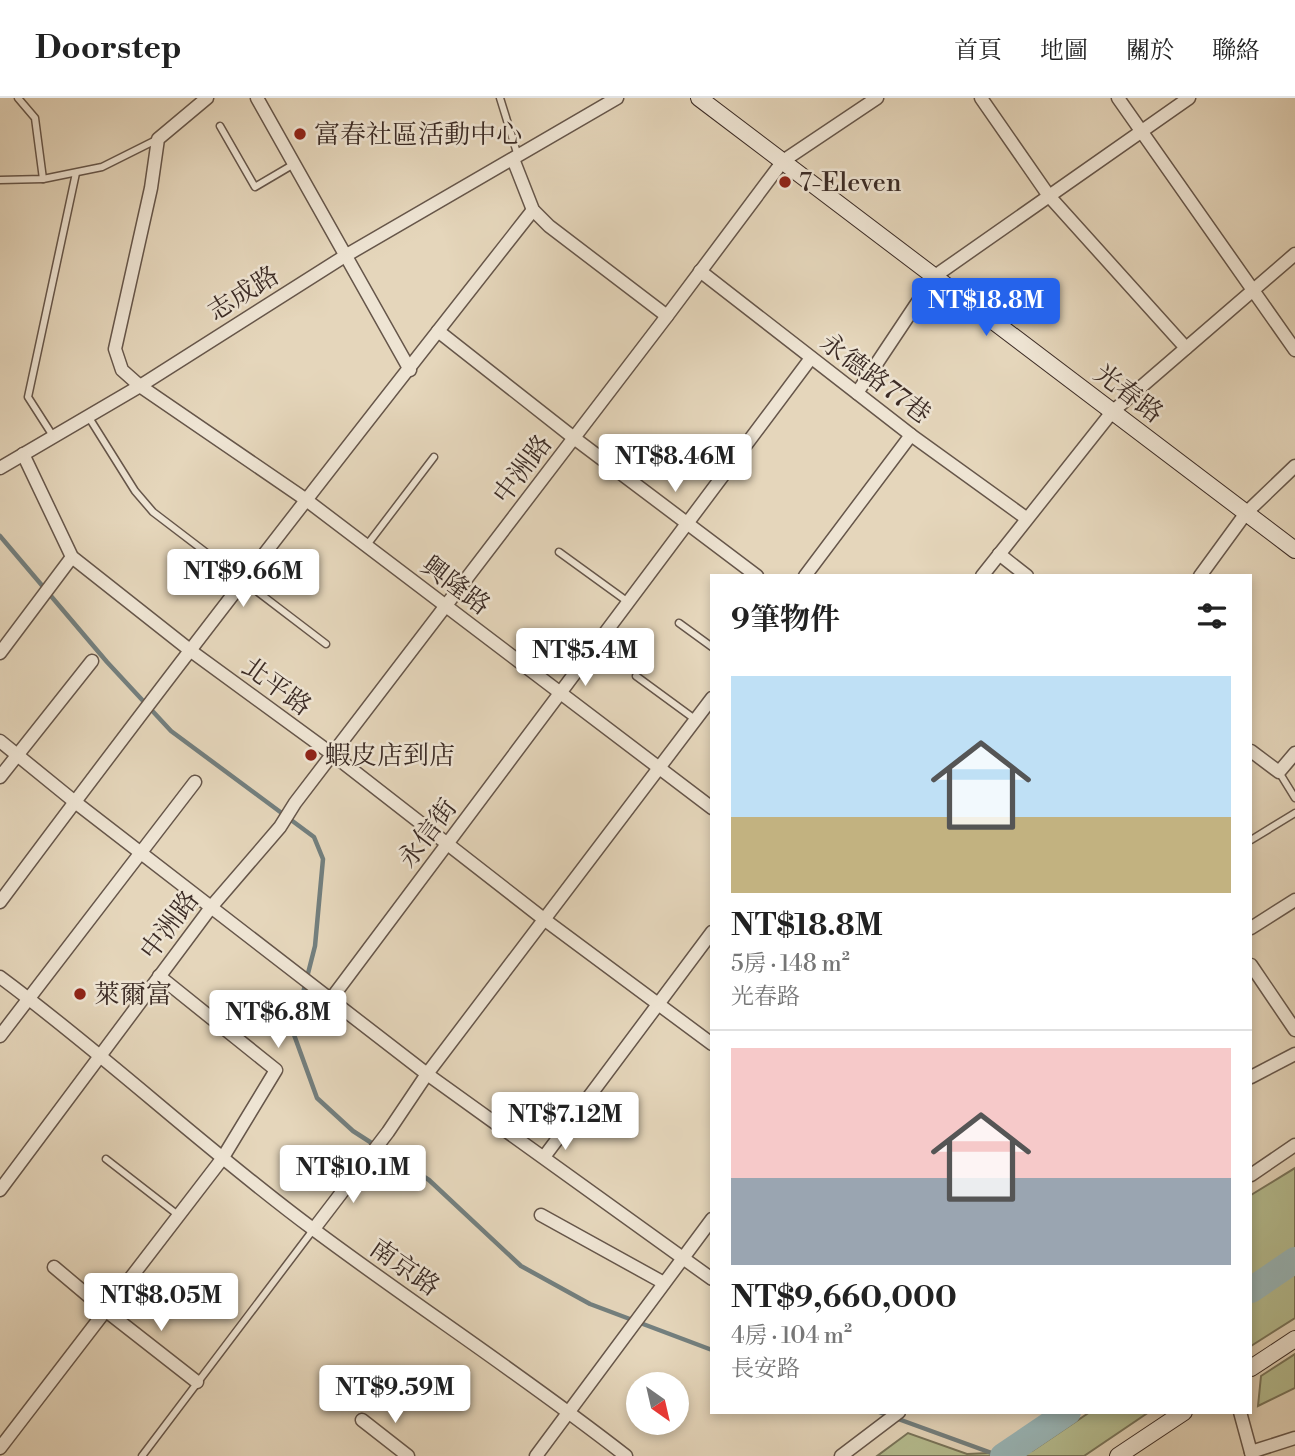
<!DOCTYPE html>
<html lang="zh-TW">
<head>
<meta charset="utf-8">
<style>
  :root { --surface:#fff; --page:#f6f6f6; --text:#222; --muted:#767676; --line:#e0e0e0; --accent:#2563eb }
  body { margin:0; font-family:"Libre Bodoni","Noto Serif TC",serif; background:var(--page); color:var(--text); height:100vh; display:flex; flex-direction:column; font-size:26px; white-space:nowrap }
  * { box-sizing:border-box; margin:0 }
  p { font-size:23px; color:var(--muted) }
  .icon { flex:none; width:38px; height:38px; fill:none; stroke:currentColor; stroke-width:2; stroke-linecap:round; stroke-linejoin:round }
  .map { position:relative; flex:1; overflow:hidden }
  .side { position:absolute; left:710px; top:476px; width:542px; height:840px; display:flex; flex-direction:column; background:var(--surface); border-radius:0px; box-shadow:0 4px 10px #0003 }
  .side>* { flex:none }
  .needle { width:46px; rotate:146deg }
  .buttons { position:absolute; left:626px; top:1274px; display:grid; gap:14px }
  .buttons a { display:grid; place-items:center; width:63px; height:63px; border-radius:50%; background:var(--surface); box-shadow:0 4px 10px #0003; font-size:35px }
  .price { position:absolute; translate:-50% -60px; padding:0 16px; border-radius:7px; background:#fff; color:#222; font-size:23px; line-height:46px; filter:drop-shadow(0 2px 4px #0008) }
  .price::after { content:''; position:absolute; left:50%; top:42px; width:21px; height:16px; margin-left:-10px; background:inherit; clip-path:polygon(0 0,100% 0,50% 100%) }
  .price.on { background:var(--accent); color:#fff }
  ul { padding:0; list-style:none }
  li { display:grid; align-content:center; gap:14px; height:371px; padding:0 21px }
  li+li { border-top:2px solid var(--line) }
  li span { display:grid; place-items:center; height:217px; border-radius:0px; color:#555 }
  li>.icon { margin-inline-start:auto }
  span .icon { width:126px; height:126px; fill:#fffc; stroke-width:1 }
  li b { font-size:30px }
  h2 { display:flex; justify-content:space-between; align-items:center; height:84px; padding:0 21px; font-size:30px }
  header { display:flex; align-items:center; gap:42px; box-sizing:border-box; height:98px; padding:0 35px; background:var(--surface); border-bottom:2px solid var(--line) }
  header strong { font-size:33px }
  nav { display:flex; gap:38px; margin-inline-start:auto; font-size:24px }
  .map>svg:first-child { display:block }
  .green { fill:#b5bd90; stroke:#78745a; stroke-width:2 }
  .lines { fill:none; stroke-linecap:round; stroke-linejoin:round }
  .stream { stroke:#737f7e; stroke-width:4.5 }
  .river { stroke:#99b7b9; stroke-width:26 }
  .lane-casing { stroke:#66564a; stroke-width:9 }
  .street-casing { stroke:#66564a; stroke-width:15 }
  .secondary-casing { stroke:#3b2b25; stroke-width:18 }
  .lane { stroke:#eee4d3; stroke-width:6 }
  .street { stroke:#eee4d3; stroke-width:12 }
  .secondary { stroke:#eee4d3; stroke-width:16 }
  .poi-dot { fill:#8f2418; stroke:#eee4d3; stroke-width:2.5 }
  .labels { text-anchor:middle; stroke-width:5; stroke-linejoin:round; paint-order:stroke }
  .poi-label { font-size:26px; fill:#3b2b25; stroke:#eee4d3; text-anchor:start }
  .street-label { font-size:26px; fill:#3b2b25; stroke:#eee4d3 }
</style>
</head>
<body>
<header>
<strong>Doorstep</strong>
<nav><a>首頁</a><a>地圖</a><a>關於</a><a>聯絡</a></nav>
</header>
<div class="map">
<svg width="1295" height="1358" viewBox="0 0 1295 1358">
  <rect width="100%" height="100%" fill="#e5d6bb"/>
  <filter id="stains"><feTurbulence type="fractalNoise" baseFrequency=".00286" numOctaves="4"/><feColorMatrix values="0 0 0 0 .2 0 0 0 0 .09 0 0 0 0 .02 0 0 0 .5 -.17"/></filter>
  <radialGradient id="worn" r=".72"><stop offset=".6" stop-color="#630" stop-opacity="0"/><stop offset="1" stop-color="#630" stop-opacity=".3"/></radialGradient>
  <g class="green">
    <polygon points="1295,1070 1295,1220 1251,1248 1251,1097"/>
    <polygon points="1295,1256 1295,1290 1258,1308 1261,1278"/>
    <polygon points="1090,1314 1149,1314 1084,1358 877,1358 908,1335 967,1356 1032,1353"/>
  </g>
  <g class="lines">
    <g class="stream">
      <polyline points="0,438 107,564 171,633 314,739 323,761 315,848 293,934 317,1000 353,1033 429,1082 521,1168 590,1206 712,1252"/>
      <polyline points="879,1314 1000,1358"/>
    </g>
    <g class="river">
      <polyline points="1251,1192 1295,1162"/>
      <polyline points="1003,1358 1068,1314"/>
    </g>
    <defs>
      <g id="lane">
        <polyline points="18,0 35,20 43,81"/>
        <polyline points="500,0 518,58"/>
        <polyline points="220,28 255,89 294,66"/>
        <polyline points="0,82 43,81 102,69 156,42"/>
        <polyline points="88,318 135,393 153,414 326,546"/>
        <polyline points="53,338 28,299 76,75"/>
        <polyline points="367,447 434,359"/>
        <polyline points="559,454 628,504"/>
        <polyline points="679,525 712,549"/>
        <polyline points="636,578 696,622"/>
        <polyline points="1279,674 1295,700"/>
        <polyline points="1251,742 1295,715"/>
        <polyline points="106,1061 178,1117"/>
        <polyline points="142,1358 313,1132"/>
      </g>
      <g id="street">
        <polyline points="207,0 158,41 151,90 115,251 122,272 140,288 305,401 712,710"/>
        <polyline points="257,0 410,272"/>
        <polyline points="981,0 1049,98 1186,250"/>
        <polyline points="1118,0 1295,252"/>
        <polyline points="513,61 533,112 549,128 667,218"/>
        <polyline points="700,173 911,337 1026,420"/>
        <polyline points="438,233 574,340 757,478"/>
        <polyline points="857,295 935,178 1189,0"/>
        <polyline points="23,356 72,459 191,553 332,656 545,822 712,946"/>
        <polyline points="0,370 140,288 345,158 617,0"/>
        <polyline points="999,456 1027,478"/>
        <polyline points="805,478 911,337"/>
        <polyline points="982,478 1112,314 1295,156"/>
        <polyline points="1200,478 1246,415 1295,368"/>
        <polyline points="0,555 72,459"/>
        <polyline points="0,643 75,704 427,976 712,1181"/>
        <polyline points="1251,653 1279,674 1295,655"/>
        <polyline points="0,679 92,563"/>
        <path d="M0,804c174,-234 353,-463 533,-692"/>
        <polyline points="1251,830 1295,802"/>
        <polyline points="1251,867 1295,932"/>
        <path d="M0,879c108,80 205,172 313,252 103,77 211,147 313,227"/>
        <polyline points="331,901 811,260"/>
        <polyline points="0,938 195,684"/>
        <polyline points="1251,979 1295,956"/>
        <polyline points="544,1059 712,834"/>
        <polyline points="1251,1077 1295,1047"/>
        <polyline points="0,1092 212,808 280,729 295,705 667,218 783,63 877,0"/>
        <polyline points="541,1117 664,1185"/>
        <polyline points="313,1132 388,1034 427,976 712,600"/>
        <polyline points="54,1169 105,1212 197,1284"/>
        <polyline points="1240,1314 1252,1358"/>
        <polyline points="362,1322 408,1358"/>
        <polyline points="0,1350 222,1061 276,972 159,878"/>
        <polyline points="1251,1354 1295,1340"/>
        <polyline points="536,1358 712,1121"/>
        <polyline points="841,1358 899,1314"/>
      </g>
      <g id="secondary">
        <polyline points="699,0 1295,452"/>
        <polyline points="1251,1270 1295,1241"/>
        <polyline points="1118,1358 1184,1314"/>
      </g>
    </defs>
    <use href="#lane" class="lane-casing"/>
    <use href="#street" class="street-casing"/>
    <use href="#secondary" class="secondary-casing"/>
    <use href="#lane" class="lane"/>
    <use href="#street" class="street"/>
    <use href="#secondary" class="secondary"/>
  </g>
  <g class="poi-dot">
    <circle cx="300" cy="36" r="7"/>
    <circle cx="785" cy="84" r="7"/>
    <circle cx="311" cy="657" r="7"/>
    <circle cx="80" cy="896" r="7"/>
  </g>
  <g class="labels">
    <g class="poi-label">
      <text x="314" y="45">富春社區活動中心</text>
      <text x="799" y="93">7-Eleven</text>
      <text x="325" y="666">蝦皮店到店</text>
      <text x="94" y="905">萊爾富</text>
    </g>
    <g class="street-label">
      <text transform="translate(243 195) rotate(-32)" y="9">志成路</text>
      <text transform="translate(876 280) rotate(37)" y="9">永德路77巷</text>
      <text transform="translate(1129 295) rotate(37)" y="9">光春路</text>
      <text transform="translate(522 371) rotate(-53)" y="9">中洲路</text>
      <text transform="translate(456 487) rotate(37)" y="9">興隆路</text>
      <text transform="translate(277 588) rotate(36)" y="9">北平路</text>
      <text transform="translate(427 735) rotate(-53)" y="9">永信街</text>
      <text transform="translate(169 827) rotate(-53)" y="9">中洲路</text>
      <text transform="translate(405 1169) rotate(35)" y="9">南京路</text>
    </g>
  </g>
  <rect width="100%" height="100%" filter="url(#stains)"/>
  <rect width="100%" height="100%" fill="url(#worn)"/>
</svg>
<div class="buttons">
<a><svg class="needle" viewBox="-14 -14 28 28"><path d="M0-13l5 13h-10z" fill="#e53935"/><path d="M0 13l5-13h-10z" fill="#767676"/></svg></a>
</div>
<b class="price on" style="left:986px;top:240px">NT$18.8M</b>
<b class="price" style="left:675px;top:396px">NT$8.46M</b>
<b class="price" style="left:243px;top:511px">NT$9.66M</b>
<b class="price" style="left:585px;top:590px">NT$5.4M</b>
<b class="price" style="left:278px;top:952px">NT$6.8M</b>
<b class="price" style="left:565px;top:1054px">NT$7.12M</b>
<b class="price" style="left:353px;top:1107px">NT$10.1M</b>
<b class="price" style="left:161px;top:1235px">NT$8.05M</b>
<b class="price" style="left:395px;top:1327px">NT$9.59M</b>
<section class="side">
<h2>9筆物件<svg class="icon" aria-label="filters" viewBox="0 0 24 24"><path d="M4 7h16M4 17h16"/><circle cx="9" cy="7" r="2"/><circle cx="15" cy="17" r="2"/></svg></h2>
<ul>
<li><span style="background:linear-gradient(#bfe0f5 65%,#c2b280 0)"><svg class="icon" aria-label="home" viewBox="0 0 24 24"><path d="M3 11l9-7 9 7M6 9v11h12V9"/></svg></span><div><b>NT$18.8M</b><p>5房 · 148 m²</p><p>光春路</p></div></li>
<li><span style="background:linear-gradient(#f6c9c9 60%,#9aa5b1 0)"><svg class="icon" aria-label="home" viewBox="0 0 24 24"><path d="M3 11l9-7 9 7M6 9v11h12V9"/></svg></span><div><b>NT$9,660,000</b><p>4房 · 104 m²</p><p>長安路</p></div></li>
</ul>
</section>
</div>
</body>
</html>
